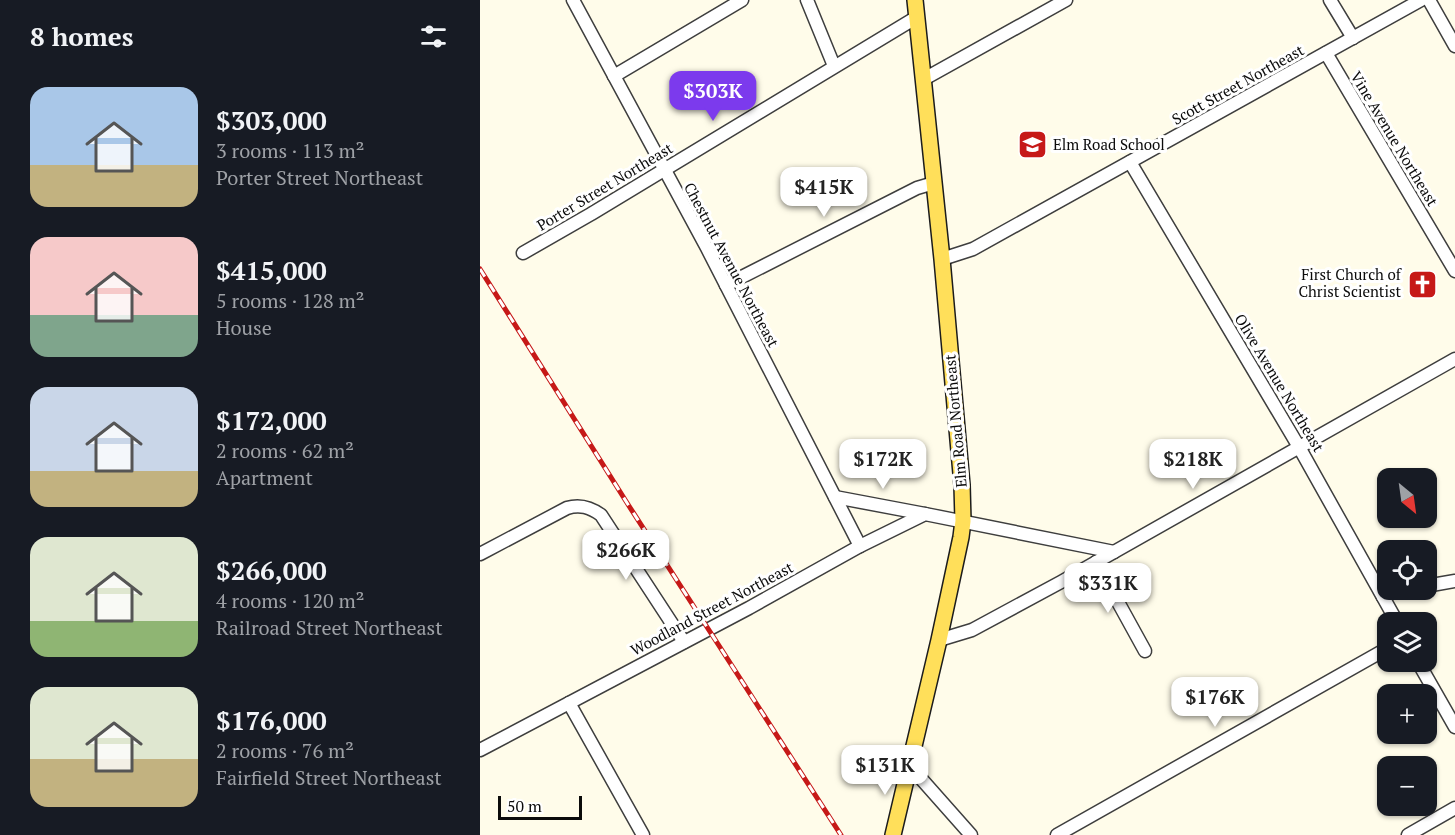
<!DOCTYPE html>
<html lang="en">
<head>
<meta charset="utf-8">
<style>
  :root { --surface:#171b24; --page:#242831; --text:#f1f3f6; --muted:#9ea1a6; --accent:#7c3aed }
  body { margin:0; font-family:"PT Serif",serif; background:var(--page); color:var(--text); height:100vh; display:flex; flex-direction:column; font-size:22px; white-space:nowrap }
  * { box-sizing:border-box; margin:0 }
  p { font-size:20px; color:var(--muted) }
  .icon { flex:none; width:33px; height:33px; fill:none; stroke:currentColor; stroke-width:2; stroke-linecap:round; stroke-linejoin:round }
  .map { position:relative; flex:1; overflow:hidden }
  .panel { display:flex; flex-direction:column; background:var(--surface); width:480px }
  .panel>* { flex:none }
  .needle { width:39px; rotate:151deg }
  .controls { position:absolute; left:897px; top:468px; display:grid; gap:12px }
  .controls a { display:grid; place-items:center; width:60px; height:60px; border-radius:12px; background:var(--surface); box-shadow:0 2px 4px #0004; font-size:30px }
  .scale { position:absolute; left:18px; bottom:15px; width:84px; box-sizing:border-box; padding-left:6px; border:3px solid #0b0b0b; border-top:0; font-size:16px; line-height:21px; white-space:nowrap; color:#0b0b0b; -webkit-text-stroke:4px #fff; paint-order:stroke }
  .price { position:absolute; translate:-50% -51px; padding:0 14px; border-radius:12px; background:#fff; color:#222; font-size:20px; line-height:39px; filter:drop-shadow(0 2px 3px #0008) }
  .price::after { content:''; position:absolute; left:50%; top:36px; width:18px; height:14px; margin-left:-9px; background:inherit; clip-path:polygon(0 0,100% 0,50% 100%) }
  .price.active { background:var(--accent); color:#fff }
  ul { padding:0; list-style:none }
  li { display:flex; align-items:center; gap:18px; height:150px; padding:0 30px }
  li span { display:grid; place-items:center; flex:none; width:168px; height:120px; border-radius:18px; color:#555 }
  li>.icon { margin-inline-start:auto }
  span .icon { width:72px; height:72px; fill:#fffc; stroke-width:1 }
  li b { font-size:26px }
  h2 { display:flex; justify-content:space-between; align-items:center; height:72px; padding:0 30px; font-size:26px }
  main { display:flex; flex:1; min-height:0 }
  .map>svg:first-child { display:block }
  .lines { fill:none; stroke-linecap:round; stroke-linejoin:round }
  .minor-casing { stroke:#3e3e3e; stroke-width:15 }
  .major-casing { stroke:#1c1c1c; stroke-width:18 }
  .minor { stroke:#fff; stroke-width:12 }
  .major { stroke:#ffdf5a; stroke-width:15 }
  .rail-casing { stroke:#c61918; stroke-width:5 }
  .rail { stroke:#fff; stroke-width:3; stroke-dasharray:9; stroke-linecap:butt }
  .labels { text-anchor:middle; stroke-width:6; stroke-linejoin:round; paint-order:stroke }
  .street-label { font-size:15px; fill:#0b0b0b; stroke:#fff }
  .poi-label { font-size:15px; fill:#0b0b0b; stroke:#fff; text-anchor:start }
</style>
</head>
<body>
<main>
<section class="panel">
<h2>8 homes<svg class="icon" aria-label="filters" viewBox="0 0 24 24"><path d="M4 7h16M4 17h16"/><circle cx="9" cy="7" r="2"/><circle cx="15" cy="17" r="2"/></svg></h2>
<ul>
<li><span style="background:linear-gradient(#a9c7e8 65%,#c2b280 0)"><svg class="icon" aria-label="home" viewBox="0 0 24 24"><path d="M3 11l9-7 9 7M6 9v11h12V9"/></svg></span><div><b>$303,000</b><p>3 rooms · 113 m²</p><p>Porter Street Northeast</p></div></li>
<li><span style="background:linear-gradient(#f6c9c9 65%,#7fa58c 0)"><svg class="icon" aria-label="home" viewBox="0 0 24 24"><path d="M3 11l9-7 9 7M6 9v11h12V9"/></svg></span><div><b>$415,000</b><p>5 rooms · 128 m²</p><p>House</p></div></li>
<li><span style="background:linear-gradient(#c9d6e8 70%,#c2b280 0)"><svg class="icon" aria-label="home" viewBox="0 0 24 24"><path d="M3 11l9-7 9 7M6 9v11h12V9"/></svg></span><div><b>$172,000</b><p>2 rooms · 62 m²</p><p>Apartment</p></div></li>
<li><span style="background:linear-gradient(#dfe7d0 70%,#8fb573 0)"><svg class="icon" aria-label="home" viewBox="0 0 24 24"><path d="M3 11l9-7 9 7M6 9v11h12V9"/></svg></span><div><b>$266,000</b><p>4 rooms · 120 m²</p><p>Railroad Street Northeast</p></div></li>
<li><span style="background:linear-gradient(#dfe7d0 60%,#c2b280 0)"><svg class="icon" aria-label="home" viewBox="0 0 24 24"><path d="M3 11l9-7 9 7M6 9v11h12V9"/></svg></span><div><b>$176,000</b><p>2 rooms · 76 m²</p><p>Fairfield Street Northeast</p></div></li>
</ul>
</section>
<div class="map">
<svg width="975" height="835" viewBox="0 0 975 835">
  <rect width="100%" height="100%" fill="#fffcea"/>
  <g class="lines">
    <defs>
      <g id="minor">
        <polyline points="93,0 227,248 380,546"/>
        <polyline points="327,0 354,66"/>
        <polyline points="850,0 873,38"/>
        <polyline points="949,0 975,46"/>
        <polyline points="846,53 975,271"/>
        <polyline points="134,76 262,0"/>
        <polyline points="444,79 586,0"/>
        <polyline points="650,162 819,447 917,622"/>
        <polyline points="43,253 111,214 437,17"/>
        <polyline points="462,259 493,249 941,0"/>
        <polyline points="246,285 437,188 454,183"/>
        <polyline points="355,497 445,514"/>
        <path d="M0,554l87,-46c13,-4 23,-1 34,7l83,127"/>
        <polyline points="616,562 665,651"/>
        <polyline points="946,586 975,581"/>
        <polyline points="903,597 915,591 925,590"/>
        <polyline points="459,640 492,630 581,582 975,359"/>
        <polyline points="938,662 975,727"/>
        <polyline points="89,703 163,835"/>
        <polyline points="0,750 269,608 380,546 445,514 634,552"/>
        <polyline points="429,765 491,835"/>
        <polyline points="577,835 908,648"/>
        <polyline points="928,835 975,808"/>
      </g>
      <polyline id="major" points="413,835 459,640 481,537 483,521 482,485 462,259 435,0"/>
    </defs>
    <use href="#minor" class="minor-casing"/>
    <use href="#major" class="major-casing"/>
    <use href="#minor" class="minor"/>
    <use href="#major" class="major"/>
    <defs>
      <polyline id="rail" points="0,269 149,506 361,835"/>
    </defs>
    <use href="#rail" class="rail-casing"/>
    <use href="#rail" class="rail"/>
  </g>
  <defs>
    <symbol id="school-square" viewBox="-11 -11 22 22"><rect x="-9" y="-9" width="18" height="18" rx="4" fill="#c61918" stroke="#fff"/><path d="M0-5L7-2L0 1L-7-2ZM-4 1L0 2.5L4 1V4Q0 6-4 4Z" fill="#fff"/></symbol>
    <symbol id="church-square" viewBox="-11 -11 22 22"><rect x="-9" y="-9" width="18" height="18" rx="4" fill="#c61918" stroke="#fff"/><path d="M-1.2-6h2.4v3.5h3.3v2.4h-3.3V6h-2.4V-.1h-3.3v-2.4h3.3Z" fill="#fff"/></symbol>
  </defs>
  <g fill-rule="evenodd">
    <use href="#school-square" x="536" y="128" width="33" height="33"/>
    <use href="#church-square" x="926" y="268" width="33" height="33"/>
  </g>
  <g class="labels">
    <g class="street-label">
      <text transform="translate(758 85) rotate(-29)" y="5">Scott Street Northeast</text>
      <text transform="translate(914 139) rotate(59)" y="5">Vine Avenue Northeast</text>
      <text transform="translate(125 187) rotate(-31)" y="5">Porter Street Northeast</text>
      <text transform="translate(251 265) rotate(62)" y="5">Chestnut Avenue Northeast</text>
      <text transform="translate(799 383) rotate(59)" y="5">Olive Avenue Northeast</text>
      <text transform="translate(476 421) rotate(-95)" y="5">Elm Road Northeast</text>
      <text transform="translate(232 609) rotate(-28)" y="5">Woodland Street Northeast</text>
    </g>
    <g class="poi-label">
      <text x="573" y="150">Elm Road School</text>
      <text x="921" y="280" text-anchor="end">First Church of<tspan x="921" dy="17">Christ Scientist</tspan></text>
    </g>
  </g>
</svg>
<div class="controls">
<a><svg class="needle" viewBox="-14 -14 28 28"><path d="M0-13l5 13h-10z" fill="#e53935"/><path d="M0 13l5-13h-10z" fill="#9ea1a6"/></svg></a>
<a><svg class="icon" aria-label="locate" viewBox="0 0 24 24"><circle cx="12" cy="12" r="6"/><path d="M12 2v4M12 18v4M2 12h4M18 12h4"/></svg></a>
<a><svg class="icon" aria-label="layers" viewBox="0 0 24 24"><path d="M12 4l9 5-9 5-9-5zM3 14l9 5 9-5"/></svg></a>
<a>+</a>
<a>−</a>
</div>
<div class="scale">50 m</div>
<b class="price active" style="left:233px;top:122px">$303K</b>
<b class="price" style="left:344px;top:218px">$415K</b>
<b class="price" style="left:403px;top:490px">$172K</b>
<b class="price" style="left:713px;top:490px">$218K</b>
<b class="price" style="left:146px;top:581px">$266K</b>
<b class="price" style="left:628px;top:614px">$331K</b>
<b class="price" style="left:735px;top:728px">$176K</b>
<b class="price" style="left:405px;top:796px">$131K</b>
</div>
</main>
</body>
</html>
